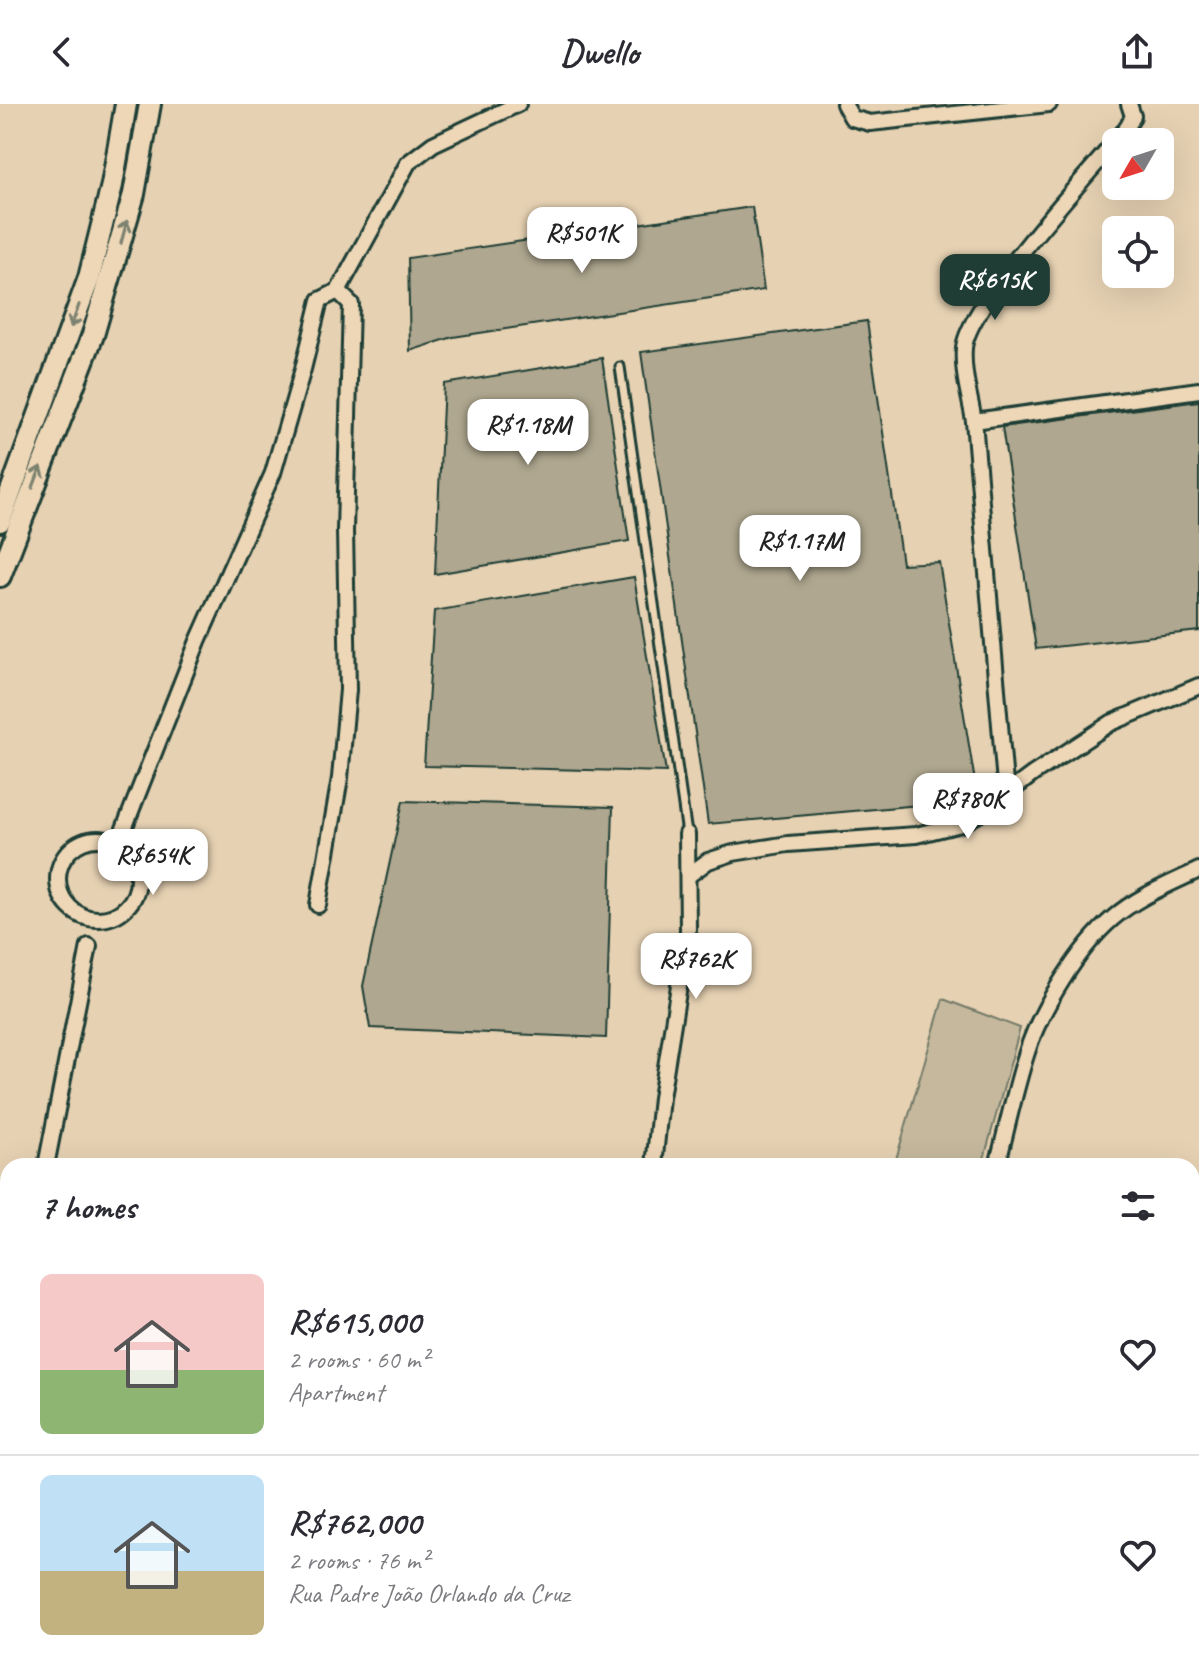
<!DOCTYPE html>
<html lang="en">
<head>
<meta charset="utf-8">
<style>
  :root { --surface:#fff; --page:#f7f7f7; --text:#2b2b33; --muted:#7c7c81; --line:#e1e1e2; --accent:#1f3d34 }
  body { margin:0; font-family:Caveat,sans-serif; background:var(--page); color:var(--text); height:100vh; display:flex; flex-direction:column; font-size:30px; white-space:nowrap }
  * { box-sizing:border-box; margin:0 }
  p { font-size:26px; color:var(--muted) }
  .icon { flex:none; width:44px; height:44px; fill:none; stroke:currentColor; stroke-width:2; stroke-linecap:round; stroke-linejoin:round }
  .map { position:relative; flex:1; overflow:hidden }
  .sheet { position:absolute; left:0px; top:1054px; width:1200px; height:512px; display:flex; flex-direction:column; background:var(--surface); border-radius:24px 24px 0 0; box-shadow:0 8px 32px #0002 }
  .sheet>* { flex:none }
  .needle { width:52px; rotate:231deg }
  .fabs { position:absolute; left:1102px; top:24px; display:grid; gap:16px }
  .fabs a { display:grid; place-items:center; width:72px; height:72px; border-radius:12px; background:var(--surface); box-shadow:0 8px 32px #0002; font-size:40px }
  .price { position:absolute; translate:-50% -68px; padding:0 18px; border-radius:16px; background:#fff; color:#222; font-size:26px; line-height:52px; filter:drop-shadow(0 2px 4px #0008) }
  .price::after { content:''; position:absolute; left:50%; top:48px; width:24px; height:18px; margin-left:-12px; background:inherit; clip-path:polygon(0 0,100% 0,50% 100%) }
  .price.selected { background:var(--accent); color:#fff }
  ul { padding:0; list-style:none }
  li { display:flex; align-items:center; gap:24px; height:200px; padding:0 40px }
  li+li { border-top:2px solid var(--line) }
  li span { display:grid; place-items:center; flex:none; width:224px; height:160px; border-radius:12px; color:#555 }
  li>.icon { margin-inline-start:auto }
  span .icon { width:96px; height:96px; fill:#fffc; stroke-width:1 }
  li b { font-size:34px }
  h2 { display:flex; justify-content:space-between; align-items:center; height:96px; padding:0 40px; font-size:34px }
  header { display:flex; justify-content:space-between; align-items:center; height:104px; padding:0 40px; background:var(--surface); font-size:36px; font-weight:600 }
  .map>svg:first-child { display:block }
  .green { fill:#c5b89d; stroke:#727a68; stroke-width:2 }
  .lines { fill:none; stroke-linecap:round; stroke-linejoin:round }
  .stream { stroke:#687262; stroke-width:5 }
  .building { fill:#afa78f; stroke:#1f3d34; stroke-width:2 }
  .lane-casing { stroke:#1f3d34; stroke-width:13 }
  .street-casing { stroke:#1f3d34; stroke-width:20 }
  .secondary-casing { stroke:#1f3d34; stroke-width:26 }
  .path { stroke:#1f3d34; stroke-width:3; stroke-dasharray:2 6; stroke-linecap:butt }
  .lane { stroke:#eed7b7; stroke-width:7 }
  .street { stroke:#eed7b7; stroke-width:14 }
  .secondary { stroke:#eed7b7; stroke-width:20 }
  .oneway { stroke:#7c826f }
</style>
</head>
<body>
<header><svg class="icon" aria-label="back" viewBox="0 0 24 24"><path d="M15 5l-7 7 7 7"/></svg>Dwello<svg class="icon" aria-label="share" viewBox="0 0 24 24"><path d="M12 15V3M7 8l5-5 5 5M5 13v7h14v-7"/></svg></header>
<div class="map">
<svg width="1199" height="1566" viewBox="0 0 1199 1566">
  <rect width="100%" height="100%" fill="#e6d1b2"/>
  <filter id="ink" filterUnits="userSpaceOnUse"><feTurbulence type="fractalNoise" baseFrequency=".0125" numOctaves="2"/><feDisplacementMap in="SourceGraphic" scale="16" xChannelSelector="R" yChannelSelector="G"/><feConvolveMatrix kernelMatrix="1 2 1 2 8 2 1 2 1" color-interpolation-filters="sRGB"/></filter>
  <g filter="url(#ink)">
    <polygon class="green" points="943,895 1020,924 982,1062 894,1062"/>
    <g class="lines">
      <polyline class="stream" points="241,1566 256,1558"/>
    </g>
    <g class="building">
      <polygon points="752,103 764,186 453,233 410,247 408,154"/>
      <polygon points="867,217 902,460 939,458 975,678 938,683 941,699 708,720 641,248"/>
      <polygon points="602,254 629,437 435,470 444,280"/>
      <polygon points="1199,297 1199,527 1036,545 1002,323"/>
      <polygon points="634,473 666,668 424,662 434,507"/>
      <polygon points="403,697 613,703 606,934 370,924 363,882"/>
    </g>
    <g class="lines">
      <defs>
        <polyline id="lane" points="620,263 687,730"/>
        <g id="street">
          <polyline points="844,0 852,14 870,19 1049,0"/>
          <path d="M1129,0l4,12 -6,12c-34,41 -159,175 -163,220 -2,24 6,49 10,73l225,-31"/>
          <polyline points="974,317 1006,691"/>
          <circle cx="98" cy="775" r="40"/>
          <polyline points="118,740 198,537 273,369 303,265 320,196 338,187 408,59 433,40 518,0"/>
          <polyline points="689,771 708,757 733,749 788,740 916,731 961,720 984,707 1033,670 1111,619 1199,582"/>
          <polyline points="318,801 340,674 348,586 345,427 351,200 338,187"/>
          <polyline points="46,1062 89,842"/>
          <polyline points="654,1062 661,994 688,826 687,730"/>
          <path d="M997,1062c10,-38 18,-77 30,-114 13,-42 52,-105 86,-134 24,-21 57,-34 86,-48"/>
          <polyline points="1192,1287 1199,1277"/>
          <polyline points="1192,1510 1199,1508"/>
          <polyline points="52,1566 52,1558"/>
          <polyline points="132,1566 143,1558"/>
          <polyline points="566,1566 568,1558"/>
          <polyline points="691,1566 696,1558"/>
          <polyline points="1056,1566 1071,1558"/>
        </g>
        <g id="secondary">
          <polyline points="0,417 89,174 112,81 126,0"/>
          <polyline points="0,472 93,231 134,90 150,0"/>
        </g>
      </defs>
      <use href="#lane" class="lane-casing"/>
      <use href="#street" class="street-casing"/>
      <use href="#secondary" class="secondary-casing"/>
      <polyline class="path" points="0,1462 8,1461"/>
      <use href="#lane" class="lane"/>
      <use href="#street" class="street"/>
      <use href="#secondary" class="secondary"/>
    </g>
    <defs><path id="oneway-shaft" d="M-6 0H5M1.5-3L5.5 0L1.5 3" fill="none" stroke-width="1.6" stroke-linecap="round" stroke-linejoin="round" transform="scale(2)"/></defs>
    <g class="oneway">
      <use href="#oneway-shaft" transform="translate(124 128) rotate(-75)"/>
      <use href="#oneway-shaft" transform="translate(75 212) rotate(110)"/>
      <use href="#oneway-shaft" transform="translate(37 373) rotate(-69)"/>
    </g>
  </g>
</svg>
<div class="fabs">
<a><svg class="needle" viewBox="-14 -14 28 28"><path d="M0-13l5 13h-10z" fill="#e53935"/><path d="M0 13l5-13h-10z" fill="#7c7c81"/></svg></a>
<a><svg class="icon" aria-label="locate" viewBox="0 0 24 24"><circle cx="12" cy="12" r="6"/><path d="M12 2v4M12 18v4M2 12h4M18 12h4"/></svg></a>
</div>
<b class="price" style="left:582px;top:171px">R$501K</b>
<b class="price selected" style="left:995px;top:218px">R$615K</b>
<b class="price" style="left:528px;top:363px">R$1.18M</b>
<b class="price" style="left:800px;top:479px">R$1.17M</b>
<b class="price" style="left:968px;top:737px">R$780K</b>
<b class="price" style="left:153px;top:793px">R$654K</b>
<b class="price" style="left:696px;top:897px">R$762K</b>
<section class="sheet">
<h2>7 homes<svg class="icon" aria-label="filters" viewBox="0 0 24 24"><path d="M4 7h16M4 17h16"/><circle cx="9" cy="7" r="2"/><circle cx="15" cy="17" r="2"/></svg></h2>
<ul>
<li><span style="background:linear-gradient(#f6c9c9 60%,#8fb573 0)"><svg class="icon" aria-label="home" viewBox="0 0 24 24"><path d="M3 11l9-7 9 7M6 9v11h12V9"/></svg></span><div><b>R$615,000</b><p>2 rooms · 60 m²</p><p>Apartment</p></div><svg class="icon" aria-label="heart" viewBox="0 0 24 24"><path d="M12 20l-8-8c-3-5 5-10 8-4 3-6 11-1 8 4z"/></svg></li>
<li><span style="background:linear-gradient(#bfe0f5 60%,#c2b280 0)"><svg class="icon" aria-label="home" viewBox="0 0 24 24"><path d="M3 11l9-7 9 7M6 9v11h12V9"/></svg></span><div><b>R$762,000</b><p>2 rooms · 76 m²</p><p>Rua Padre João Orlando da Cruz</p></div><svg class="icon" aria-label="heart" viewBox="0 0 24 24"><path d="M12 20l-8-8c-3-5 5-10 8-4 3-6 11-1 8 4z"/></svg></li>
</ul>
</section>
</div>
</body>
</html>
